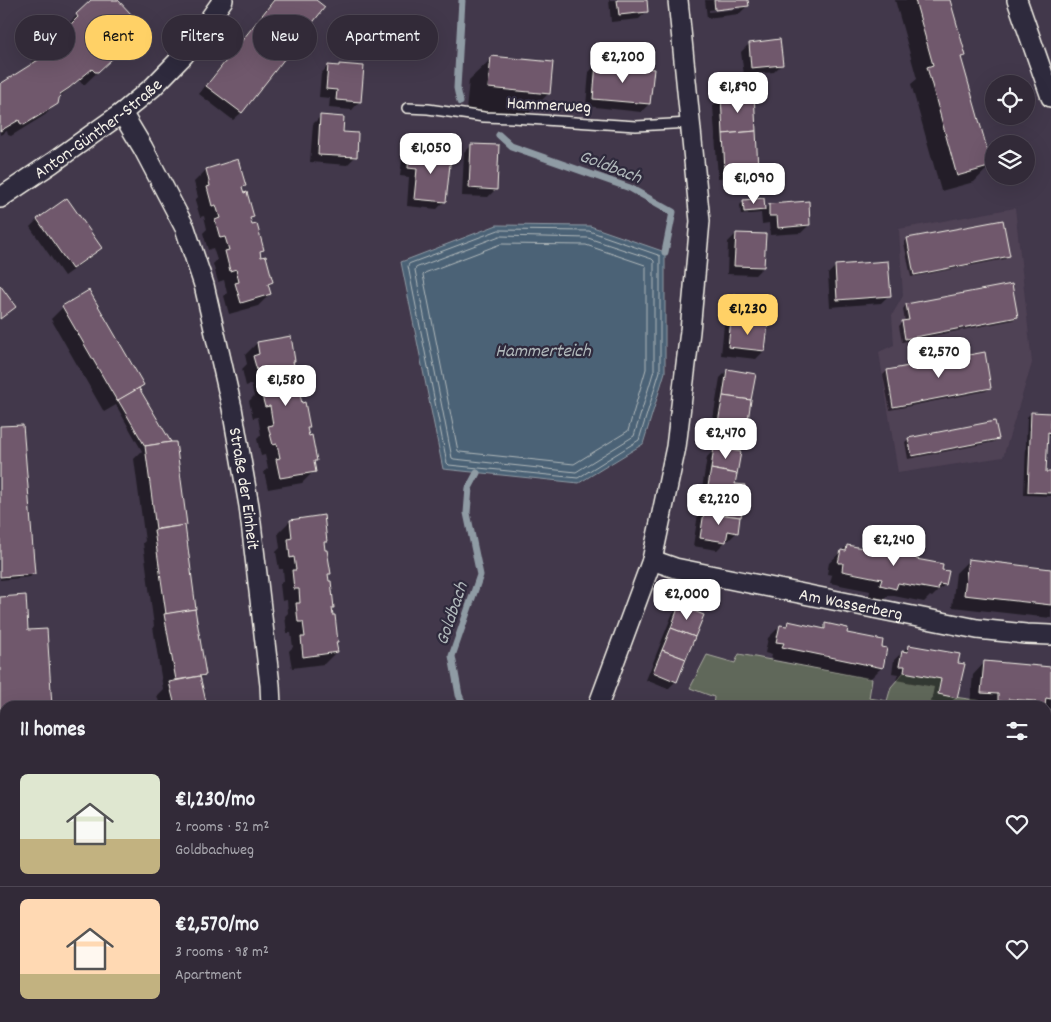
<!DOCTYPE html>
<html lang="en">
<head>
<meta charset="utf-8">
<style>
  :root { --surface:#322a38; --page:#3a3240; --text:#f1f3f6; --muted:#a8a7ae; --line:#4d4653; --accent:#ffd166 }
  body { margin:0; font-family:Dekko,sans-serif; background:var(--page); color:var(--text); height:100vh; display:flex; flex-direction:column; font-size:19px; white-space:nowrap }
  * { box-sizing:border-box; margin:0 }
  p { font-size:16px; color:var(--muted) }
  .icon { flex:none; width:28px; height:28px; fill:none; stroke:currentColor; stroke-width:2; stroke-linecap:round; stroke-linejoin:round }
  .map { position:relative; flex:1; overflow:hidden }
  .side { position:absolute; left:0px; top:701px; width:1051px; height:321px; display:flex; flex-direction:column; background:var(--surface); border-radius:15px 15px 0 0; box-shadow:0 5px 20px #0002,0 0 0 1px var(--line) }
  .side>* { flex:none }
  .guide { position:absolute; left:15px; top:15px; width:500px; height:45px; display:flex; gap:10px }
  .fabs { position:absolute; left:985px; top:75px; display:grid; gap:10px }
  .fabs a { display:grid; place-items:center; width:50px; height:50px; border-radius:50%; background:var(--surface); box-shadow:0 5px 20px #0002,0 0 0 1px var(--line); font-size:25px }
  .price { position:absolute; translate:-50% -42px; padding:0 11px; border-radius:10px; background:#fff; color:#222; font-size:16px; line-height:32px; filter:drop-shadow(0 1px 2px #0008) }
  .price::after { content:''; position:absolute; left:50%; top:30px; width:15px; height:11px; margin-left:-8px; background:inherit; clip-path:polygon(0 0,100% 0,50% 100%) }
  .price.selected { background:var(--accent); color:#111 }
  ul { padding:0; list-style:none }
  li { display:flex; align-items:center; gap:15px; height:125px; padding:0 20px }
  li+li { border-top:1px solid var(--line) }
  li span { display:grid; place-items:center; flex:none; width:140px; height:100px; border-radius:8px; color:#555 }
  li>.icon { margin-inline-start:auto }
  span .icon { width:60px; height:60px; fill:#fffc; stroke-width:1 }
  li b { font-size:21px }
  h2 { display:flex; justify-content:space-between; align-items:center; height:60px; padding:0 20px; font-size:21px }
  .pill { padding:0 18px; border-radius:22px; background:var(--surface); box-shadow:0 5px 20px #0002,0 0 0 1px var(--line); font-size:18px; line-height:45px }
  .pill.selected { background:var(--accent); color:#111 }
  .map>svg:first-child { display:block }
  .built { fill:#504255 }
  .green { fill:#61675a; stroke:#aaaca1 }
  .water { fill:#4b6276; stroke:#8f9ba4 }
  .shadow { fill:#0007; fill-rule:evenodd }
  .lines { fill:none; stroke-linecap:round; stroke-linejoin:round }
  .shore { stroke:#b0b8ba; stroke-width:1 }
  .stream { stroke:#8f9ba4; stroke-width:7 }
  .building { fill:#70596c; stroke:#f4f1e8 }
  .lane-casing { stroke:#f4f1e8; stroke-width:12 }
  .street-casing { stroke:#f4f1e8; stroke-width:22 }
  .lane { stroke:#2f2a3d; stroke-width:9 }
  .street { stroke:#2f2a3d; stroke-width:19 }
  .labels { text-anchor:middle; stroke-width:4.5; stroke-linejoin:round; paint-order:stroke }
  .street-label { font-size:18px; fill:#f4f1e8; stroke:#2f2a3d }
  .water-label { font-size:19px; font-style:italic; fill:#b0b8ba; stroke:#2f2a3d }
</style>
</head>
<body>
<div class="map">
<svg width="1051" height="1022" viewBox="0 0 1051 1022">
  <rect width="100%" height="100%" fill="#42384b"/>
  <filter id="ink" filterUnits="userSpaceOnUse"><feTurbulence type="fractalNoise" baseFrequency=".02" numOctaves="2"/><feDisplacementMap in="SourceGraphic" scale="10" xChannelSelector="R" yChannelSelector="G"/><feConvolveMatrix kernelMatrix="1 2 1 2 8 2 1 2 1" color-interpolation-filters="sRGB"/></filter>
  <g filter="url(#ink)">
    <g class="built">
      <polygon points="1015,208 1032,363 1003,457 898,473 879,352 894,345 892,315 903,296 899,229"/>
      <polygon points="855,1018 1031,1018 1036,1022 851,1022"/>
    </g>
    <g class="green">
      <path d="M739,654l133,25 -3,19 18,3 4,-14 13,-15 37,7 -2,15c28,6 57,8 86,12h-312l1,-9 -24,-9 17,-33 28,8z"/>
      <polygon points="1046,709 1051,710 1051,774 1047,775"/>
      <polygon points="603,1018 692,1018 690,1022 601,1022"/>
    </g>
    <polygon class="water" points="497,225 590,226 665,252 665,372 643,444 579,483 443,469 401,262"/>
    <g class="shadow">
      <polygon points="93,0 116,0 136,28 125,39 112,58 85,84 82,84 79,80 58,98 57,103 45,115 11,136 8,135 7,131 0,135 0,86 33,65 31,62 43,50 67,30 65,27"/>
      <polygon points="273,0 314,0 323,8 241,113 233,120 199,94"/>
      <polygon points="609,0 646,0 647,11 639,19 611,22"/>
      <path d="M705,0h42v6l-8,8 -32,4zM740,6v3l-31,3v-2z"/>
      <polygon points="895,0 949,0 964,55 960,59 990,166 974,182 941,191 911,84 917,79"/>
      <polygon points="749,44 782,64 774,72 744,75 741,52"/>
      <polygon points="492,58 548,94 526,116 466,111 469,80"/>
      <polygon points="597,64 649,104 641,112 586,106 589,72"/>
      <polygon points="340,65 359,102 352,110 329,108 330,98 319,97 321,74 328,66 338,67"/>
      <polygon points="752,96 757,168 749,176 718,178 713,106 721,98"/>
      <polygon points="321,116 342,133 357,134 355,157 347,165 310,162 313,124"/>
      <polygon points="472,145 496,189 488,197 462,196 464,153"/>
      <polygon points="410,152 445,201 437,209 407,206 409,177 400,176 402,160"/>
      <polygon points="237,161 244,185 241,188 252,216 249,220 262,249 259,253 272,282 268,286 270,294 258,306 229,314 224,296 227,293 224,280 218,282 213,264 217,260 213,248 208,250 203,233 207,229 204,216 200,217 195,200 198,197 194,182 206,170"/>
      <polygon points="744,201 764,210 769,205 809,225 801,233 770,235 769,223 762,224 761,213 741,215 740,205"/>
      <polygon points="38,219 100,248 92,256 64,276 30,227"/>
      <polygon points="736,234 763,267 755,275 727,274 728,242"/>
      <polygon points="907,239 1009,255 1005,259 911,277 904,243"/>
      <polygon points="836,266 889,295 881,303 830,307 828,274"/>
      <polygon points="1011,285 1017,317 1013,320 902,342 899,326 903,322 905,322 903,309 906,305"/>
      <polygon points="734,296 764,351 756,359 721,355 726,304"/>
      <polygon points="63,307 142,385 138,389 184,526 194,610 205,675 199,680 206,706 160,706 157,695 163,689 153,627 154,626 143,543 145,541 134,459 142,451 116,405 104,412 51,319"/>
      <polygon points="257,343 294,360 292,362 301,395 299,397 308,427 306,429 315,460 313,463 314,471 302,483 268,489 264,472 268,468 265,455 261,456 257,439 261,435 258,417 253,418 249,401 254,396 251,384 246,386 242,369 247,364 245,355"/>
      <polygon points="984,353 990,388 986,391 890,410 883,375 887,371"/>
      <polygon points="728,370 746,426 738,434 711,430 720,378"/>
      <polygon points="1031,413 1051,415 1051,436 1046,436 1045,473 1051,474 1051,496 1024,495 1027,417"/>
      <polygon points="0,428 34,573 30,577 0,580"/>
      <polygon points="909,439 997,439 994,442 908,459 905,442"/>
      <polygon points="715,449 734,485 743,486 741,498 742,499 737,532 729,540 725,540 725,542 717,550 693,546 707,457"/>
      <polygon points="290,521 326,541 323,544 329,574 327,576 333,608 331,610 337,642 335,644 336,652 324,664 292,668 289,651 293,647 291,633 287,633 285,616 288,613 287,600 282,601 280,584 284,580 283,569 279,569 276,552 280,548 278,533"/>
      <polygon points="897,545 915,560 940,571 944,585 932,597 930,596 924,602 889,595 883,600 869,597 870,591 830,583 832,575 827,574 829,563 847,546 888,554"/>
      <polygon points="968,561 1051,570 1051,618 952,607 956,573"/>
      <polygon points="0,598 27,631 46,630 51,706 5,706 5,756 0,757"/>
      <polygon points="679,607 676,681 668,689 646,680 672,615"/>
      <polygon points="788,622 821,629 826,625 881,648 882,667 870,679 771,659 772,655 765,653 768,638 780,626 784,627"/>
      <polygon points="909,646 957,664 956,697 948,705 931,702 934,687 896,680 898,674 892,673 894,660"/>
      <polygon points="985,662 1051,668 1051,708 1048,711 1046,711 1046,706 987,706 970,705 973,675"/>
      <polygon points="1051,714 1051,740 1048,740"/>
      <rect x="0" y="816" width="5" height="65"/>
      <rect x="0" y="911" width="5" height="45"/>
      <rect x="19" y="1018" width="67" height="4"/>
      <rect x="92" y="1018" width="25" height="4"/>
      <rect x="124" y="1018" width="54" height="4"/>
      <rect x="210" y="1018" width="43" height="4"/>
      <polygon points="565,1018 604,1018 602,1022 563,1022"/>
      <polygon points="703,1018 727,1018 725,1022 701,1022"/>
    </g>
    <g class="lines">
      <g class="shore">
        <polygon points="499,230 589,231 658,255 660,256 660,371 639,440 578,478 449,465 447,463 408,266 409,264"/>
        <polygon points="500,236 588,238 652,259 654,261 654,370 634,436 576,472 454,459 452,458 415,270 416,268"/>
        <polygon points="501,244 586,245 645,265 646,266 646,369 628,431 574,464 460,452 458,451 423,275 425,273"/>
      </g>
      <g class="stream">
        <polyline points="460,102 457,88 462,0"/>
        <polyline points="499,135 511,146 630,188 673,212 665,252"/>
        <polyline points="464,706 459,695 452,656 480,575 467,513 469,488 477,473"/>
        <polyline points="455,1018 455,1022"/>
      </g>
    </g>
    <g class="building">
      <polygon points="91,0 118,0 132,15 138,18 137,28 134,32 132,31 126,37 126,46 98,72 95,72 92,69 69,88 60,94 58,104 24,125 20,123 19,120 0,131 0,84 46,55 42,49 60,35 78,17 76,14"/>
      <polygon points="274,0 316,0 325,7 242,113 206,86"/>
      <polygon points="617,0 647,0 648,12 619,15"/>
      <polygon points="714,0 748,0 749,6 715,10"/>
      <polygon points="915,0 950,0 966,56 961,57 992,166 957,176 927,67 933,65"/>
      <polygon points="780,39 783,65 751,68 749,43"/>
      <polygon points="491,56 553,62 550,94 488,88"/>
      <polygon points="596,63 654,69 650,104 593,99"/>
      <polygon points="339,64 364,66 361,102 336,100 337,90 326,89 328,65 339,66"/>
      <polygon points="754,94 756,131 723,134 721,96"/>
      <polygon points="320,115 344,117 343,132 358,133 357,157 318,155"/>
      <polygon points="756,131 758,169 725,171 723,134"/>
      <polygon points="471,144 499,145 497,190 469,188"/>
      <polygon points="409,151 451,155 446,202 414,199 417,169 408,168"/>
      <polygon points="238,159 246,186 242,187 244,193 247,192 254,217 250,218 252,225 257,224 264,250 260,251 261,257 266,256 273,282 268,284 271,294 241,303 235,283 239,282 236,269 230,271 225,251 229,250 225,237 220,238 215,220 220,218 216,205 212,206 207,187 210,186 206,169"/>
      <polygon points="67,198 102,248 72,269 37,219"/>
      <polygon points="764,198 765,210 744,212 743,200"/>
      <polygon points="809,201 810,225 778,228 777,216 769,216 769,204"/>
      <polygon points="1003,220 1010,256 914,275 907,238"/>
      <polygon points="736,233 766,234 764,267 734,266"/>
      <polygon points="888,261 891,296 837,300 835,265"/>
      <polygon points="1012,284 1018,317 905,339 902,321 909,320 906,304"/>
      <polygon points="0,285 16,307 0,319"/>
      <polygon points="89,290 144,385 117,401 62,306"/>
      <polygon points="733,294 769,298 766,324 731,320"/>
      <polygon points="731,320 768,324 765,351 728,347"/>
      <polygon points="291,336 295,361 293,361 295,370 298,370 303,395 300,395 302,403 305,402 310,428 307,428 309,436 312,435 317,461 314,461 316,472 280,478 276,459 280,458 277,444 273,445 268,426 273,425 270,406 265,407 260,388 266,387 263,373 258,374 253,356 259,354 257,342"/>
      <polygon points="985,352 991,388 893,407 887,370"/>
      <polygon points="727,369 756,374 751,400 723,396"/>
      <polygon points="139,388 171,442 145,446 118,400"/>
      <polygon points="723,396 751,400 747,427 718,422"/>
      <polygon points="1031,412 1051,413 1051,433 1048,432 1046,472 1051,472 1051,493 1028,492"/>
      <polygon points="995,421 999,439 912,456 908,438"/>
      <polygon points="23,425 35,574 0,577 0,426"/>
      <polygon points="171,442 176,442 187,525 156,529 145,446"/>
      <polygon points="714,447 741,452 737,474 711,469"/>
      <polygon points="711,469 737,474 735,484 745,485 742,497 707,492"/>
      <polygon points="707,492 744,498 741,517 704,512"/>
      <polygon points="704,512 740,517 738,533 728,531 726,542 700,538"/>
      <polygon points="324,515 327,542 324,542 325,550 327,550 331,574 328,574 329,581 331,581 334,608 332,608 333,615 335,615 338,642 336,642 338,652 303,657 301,637 305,637 303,622 298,622 296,603 300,603 299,589 294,589 292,570 296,570 294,557 290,558 288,539 292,538 290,520"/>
      <polygon points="185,525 196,609 166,614 154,530"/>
      <polygon points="896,544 919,548 916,559 943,564 942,570 949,571 946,585 939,584 938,590 898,583 896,589 880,585 882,579 842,571 843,563 838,563 841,550 846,551 847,545 894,554"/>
      <polygon points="968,559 1051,569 1051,605 964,595"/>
      <polygon points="26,595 28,630 47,629 52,706 5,706 5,754 0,754 0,597"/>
      <polygon points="679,605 704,615 695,637 671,628"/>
      <polygon points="195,609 206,675 176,680 164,614"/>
      <polygon points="788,621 825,629 825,623 848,628 847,633 883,640 882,647 887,648 883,668 782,647 784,643 776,642 780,625 787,626"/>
      <polygon points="671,628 695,637 686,659 662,650"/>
      <polygon points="909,645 960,654 958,663 965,664 957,698 938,694 941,679 904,672 905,666 899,666 902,651 908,652"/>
      <polygon points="662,650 686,659 677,682 653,672"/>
      <polygon points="984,661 1051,667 1051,699 1046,698 1045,706 1035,705 1035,701 1008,699 1008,702 998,701 998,694 981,693"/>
      <polygon points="200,676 207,706 175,706 169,682"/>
      <polygon points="5,814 5,870 0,870 0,815"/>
      <polygon points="1051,855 1051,905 1046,910 1046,859"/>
      <polygon points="5,909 5,945 0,945 0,910"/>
      <rect x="26" y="1018" width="61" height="4"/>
      <polygon points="96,1018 119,1018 119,1022 95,1022"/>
      <rect x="131" y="1018" width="48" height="4"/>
      <rect x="218" y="1018" width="36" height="4"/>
      <polygon points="569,1018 605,1018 603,1022 573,1022 568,1020"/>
      <polygon points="704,1018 729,1018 727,1022 703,1022"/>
    </g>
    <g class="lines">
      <defs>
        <polyline id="lane" points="407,108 428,109 484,117 513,118 636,126 690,123"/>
        <g id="street">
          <polyline points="1017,0 1051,97"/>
          <path id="s1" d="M122,113l21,35 42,80 19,57 28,123 17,98 21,179 1,21"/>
          <path id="s2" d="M0,198l52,-35 70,-50 31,-26 31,-32 39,-55"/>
          <path id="s3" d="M652,560l23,8 302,61 49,5 25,1"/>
          <polyline points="598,706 652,560 676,447 690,331 700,221 678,0"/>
          <polyline points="1046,816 1051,811"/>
          <polyline points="286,1018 286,1022"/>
          <polyline points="521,1022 523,1018"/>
          <polyline points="828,1022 833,1018"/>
        </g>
      </defs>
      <use href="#lane" class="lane-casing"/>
      <use href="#street" class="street-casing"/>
      <use href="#lane" class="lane"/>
      <use href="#street" class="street"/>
    </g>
  </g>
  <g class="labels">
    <g class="street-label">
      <text transform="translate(549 104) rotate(3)" y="6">Hammerweg</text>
      <text dy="6" stroke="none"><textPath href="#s2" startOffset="120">Anton-Günther-Straße</textPath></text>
      <text dy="6" stroke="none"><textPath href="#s1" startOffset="399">Straße der Einheit</textPath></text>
      <text dy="6" stroke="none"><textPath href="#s3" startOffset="204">Am Wasserberg</textPath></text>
    </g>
    <g class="water-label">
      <text transform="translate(611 165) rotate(21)" y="7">Goldbach</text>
      <text x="543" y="356">Hammerteich</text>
      <text transform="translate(450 613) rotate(-71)" y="7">Goldbach</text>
    </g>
  </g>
</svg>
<div class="fabs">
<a><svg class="icon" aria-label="locate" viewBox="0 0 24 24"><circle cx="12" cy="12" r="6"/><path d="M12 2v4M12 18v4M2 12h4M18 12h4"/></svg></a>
<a><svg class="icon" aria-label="layers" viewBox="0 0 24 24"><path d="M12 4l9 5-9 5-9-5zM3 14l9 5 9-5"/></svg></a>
</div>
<b class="price" style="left:623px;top:84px">€2,200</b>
<b class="price" style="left:738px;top:114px">€1,890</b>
<b class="price" style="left:431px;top:175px">€1,050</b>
<b class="price" style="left:754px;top:205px">€1,090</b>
<b class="price selected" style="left:748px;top:336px">€1,230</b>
<b class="price" style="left:939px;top:379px">€2,570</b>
<b class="price" style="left:286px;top:407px">€1,580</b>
<b class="price" style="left:726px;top:460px">€2,470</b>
<b class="price" style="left:719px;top:526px">€2,220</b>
<b class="price" style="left:894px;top:567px">€2,240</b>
<b class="price" style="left:687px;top:621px">€2,000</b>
<div class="guide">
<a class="pill">Buy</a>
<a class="pill selected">Rent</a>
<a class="pill">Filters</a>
<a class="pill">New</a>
<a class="pill">Apartment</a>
</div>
<section class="side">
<h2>11 homes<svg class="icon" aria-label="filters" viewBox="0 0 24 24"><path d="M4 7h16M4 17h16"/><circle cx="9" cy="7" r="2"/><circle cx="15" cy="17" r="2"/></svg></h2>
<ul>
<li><span style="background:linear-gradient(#dfe7d0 65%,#c2b280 0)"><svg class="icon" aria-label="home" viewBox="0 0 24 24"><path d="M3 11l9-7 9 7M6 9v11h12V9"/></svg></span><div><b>€1,230/mo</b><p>2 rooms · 52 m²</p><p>Goldbachweg</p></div><svg class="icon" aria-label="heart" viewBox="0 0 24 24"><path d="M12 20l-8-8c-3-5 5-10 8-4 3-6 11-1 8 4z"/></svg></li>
<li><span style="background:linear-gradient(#ffd9b3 75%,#c2b280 0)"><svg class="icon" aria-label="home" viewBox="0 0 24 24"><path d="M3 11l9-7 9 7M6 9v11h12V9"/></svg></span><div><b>€2,570/mo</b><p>3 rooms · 98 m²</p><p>Apartment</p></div><svg class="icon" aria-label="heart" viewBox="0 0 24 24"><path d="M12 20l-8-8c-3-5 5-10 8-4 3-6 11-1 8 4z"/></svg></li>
</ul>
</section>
</div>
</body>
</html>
